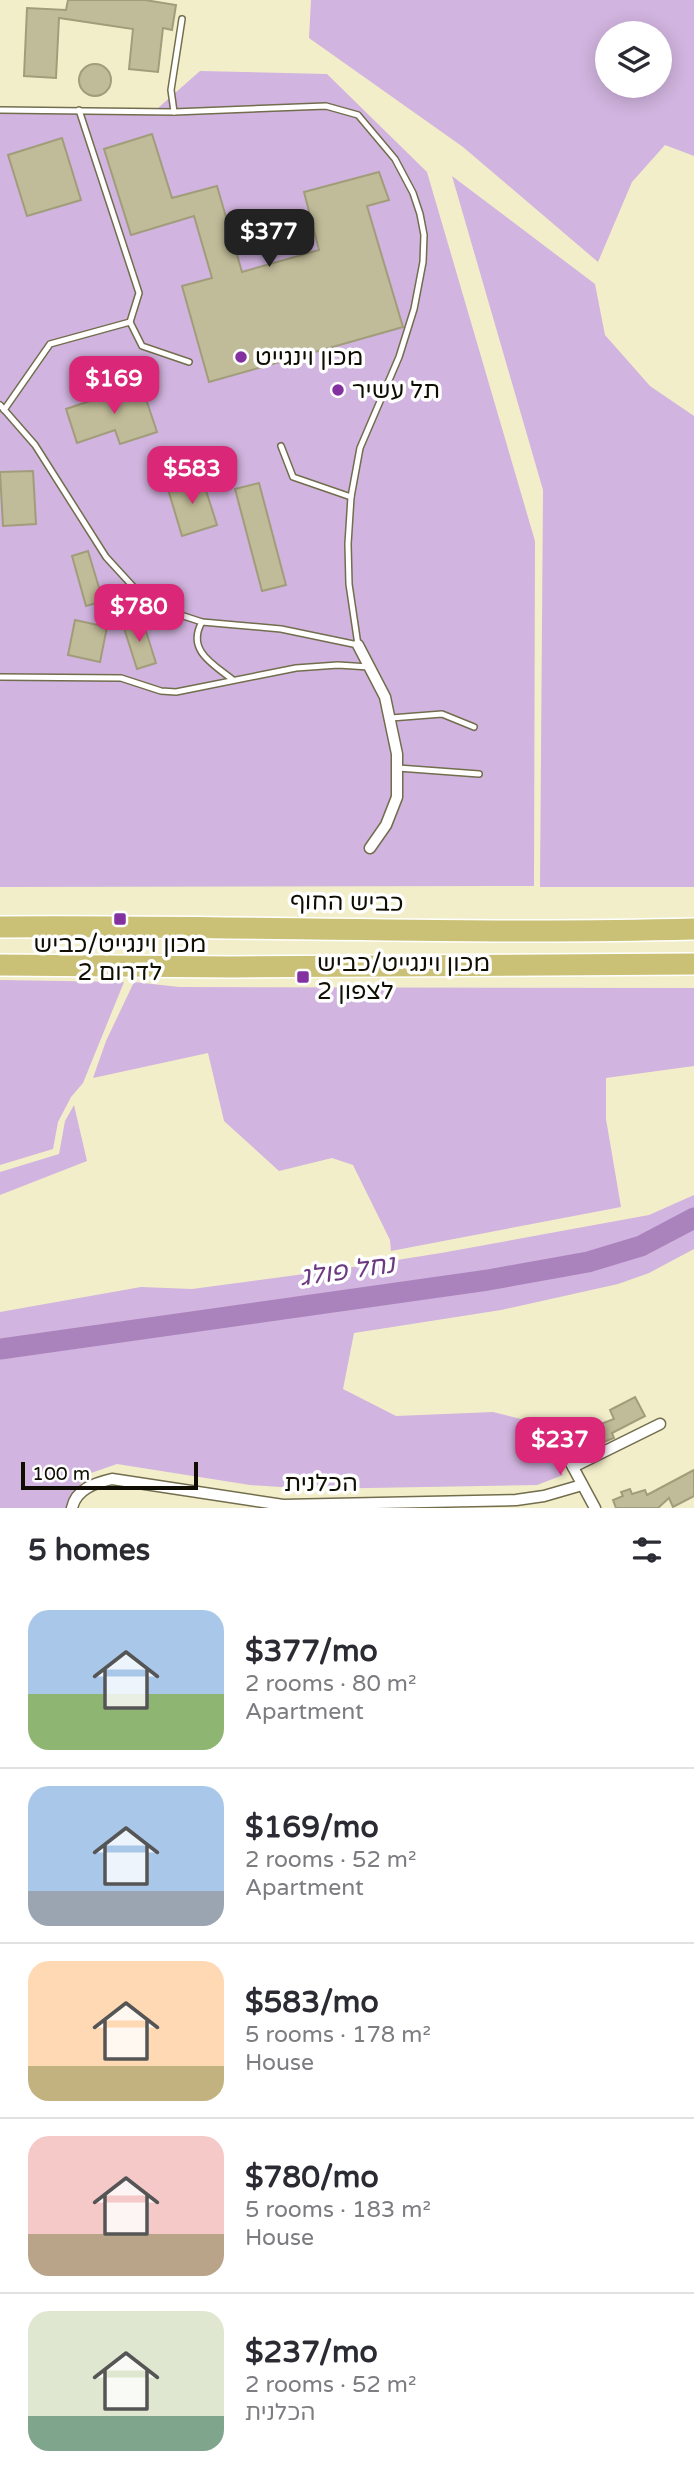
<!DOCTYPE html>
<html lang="en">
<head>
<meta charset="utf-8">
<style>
  :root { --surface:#fff; --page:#f2f2f3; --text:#2b2b33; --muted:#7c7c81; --line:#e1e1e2; --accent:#db2777 }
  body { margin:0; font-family:"Varela Round","Noto Sans Hebrew",sans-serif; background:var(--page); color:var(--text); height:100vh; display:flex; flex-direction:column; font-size:26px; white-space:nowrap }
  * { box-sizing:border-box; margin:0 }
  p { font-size:23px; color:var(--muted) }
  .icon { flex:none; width:38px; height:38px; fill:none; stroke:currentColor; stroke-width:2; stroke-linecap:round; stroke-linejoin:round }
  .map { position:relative; height:1508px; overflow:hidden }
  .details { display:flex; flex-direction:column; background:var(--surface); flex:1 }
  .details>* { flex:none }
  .buttons { position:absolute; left:595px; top:21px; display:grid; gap:14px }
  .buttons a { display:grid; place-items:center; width:77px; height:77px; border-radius:50%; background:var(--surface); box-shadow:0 4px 18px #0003; font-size:35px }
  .scale { position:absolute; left:21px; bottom:18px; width:177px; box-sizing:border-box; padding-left:7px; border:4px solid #100e03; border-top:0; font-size:19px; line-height:24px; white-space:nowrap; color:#100e03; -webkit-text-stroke:5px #fff; paint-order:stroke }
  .price { position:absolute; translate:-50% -60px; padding:0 16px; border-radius:14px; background:var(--accent); color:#fff; font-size:23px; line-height:46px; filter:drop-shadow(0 2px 4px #0008) }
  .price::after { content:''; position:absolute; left:50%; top:42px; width:21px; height:16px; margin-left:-10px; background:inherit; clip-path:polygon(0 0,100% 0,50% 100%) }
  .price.selected { background:#222; color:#fff }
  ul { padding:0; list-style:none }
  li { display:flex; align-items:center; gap:21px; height:175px; padding:0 28px }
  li+li { border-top:2px solid var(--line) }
  li span { display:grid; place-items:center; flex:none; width:196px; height:140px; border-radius:21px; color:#555 }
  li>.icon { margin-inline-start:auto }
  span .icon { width:84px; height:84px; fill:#fffc; stroke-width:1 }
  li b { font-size:30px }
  h2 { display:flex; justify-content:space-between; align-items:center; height:84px; padding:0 28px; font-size:30px }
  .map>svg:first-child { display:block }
  .green { fill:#d1b4df; fill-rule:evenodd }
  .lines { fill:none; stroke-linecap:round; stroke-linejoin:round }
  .river { stroke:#ab83bc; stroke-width:21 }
  .building { fill:#c0bc99; stroke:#a19d7b; stroke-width:2 }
  .service-casing { stroke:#726d4d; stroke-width:8 }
  .minor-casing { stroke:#726d4d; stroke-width:13 }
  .motorway-casing { stroke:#fff; stroke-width:24 }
  .service { stroke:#fff; stroke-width:5 }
  .minor { stroke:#fff; stroke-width:10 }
  .motorway { stroke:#cbc176; stroke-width:21 }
  .poi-dot { fill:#8331a1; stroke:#fff; stroke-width:2.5 }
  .labels { text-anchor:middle; stroke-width:7; stroke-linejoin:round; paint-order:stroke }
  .poi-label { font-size:24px; fill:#100e03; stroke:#fff; text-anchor:start }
  .street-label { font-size:24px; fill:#100e03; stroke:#fff }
  .water-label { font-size:26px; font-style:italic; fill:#6c3a81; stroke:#fff }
</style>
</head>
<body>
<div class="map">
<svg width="694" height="1508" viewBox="0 0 694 1508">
  <rect width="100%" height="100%" fill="#f3eeca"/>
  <g class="green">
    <path d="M311,0h383v156l-29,-11 -33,37 -34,80 -135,-115 -154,-109zM607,33h53v53h-53z"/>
    <polygon points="200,71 327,74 427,172 535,541 534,886 0,887 0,109 158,108"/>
    <polygon points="452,176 595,284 605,335 650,386 694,416 694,887 540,887 543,490"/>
    <polygon points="0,980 124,982 83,1083 71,1097 58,1122 53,1149 0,1165"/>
    <polygon points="134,982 179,987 694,988 694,1066 606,1078 606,1119 621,1207 391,1251 390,1240 353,1165 332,1158 279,1171 224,1121 208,1053 93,1078 106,1041"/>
    <polygon points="74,1105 87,1161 0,1195 0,1172 59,1154 65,1121"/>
    <polygon points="694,1195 694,1249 649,1273 618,1284 501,1310 354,1333 343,1389 396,1416 493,1412 536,1423 563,1475 537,1485 311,1489 250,1485 117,1464 91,1473 75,1490 73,1508 0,1508 0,1312 141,1287 192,1289 334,1270 441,1253 649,1215"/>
  </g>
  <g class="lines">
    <polyline class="river" points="0,1349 488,1280 588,1262 641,1246 694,1218"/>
  </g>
  <g class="building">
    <polygon points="68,0 145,0 176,5 172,30 163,28 158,72 129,69 133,29 59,18 56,78 24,76 27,8 66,10"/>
    <circle cx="95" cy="80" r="16"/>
    <polygon points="152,134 172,198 217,186 242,272 319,250 304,192 379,172 389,200 367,206 403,327 209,382 182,286 212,278 194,216 131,235 104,149"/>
    <polygon points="62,138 81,200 27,216 8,155"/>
    <polygon points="141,384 157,432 120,444 115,430 77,443 66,409"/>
    <polygon points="33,471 36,524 3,526 0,472"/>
    <polygon points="201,475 217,525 182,536 167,486"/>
    <polygon points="259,483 286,585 262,591 235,489"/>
    <polygon points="88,551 103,601 86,606 72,556"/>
    <polygon points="142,619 156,663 137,669 123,625"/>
    <polygon points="75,620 107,627 100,662 68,655"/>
    <polygon points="635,1397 645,1416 612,1433 614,1438 596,1445 590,1428 614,1419 610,1410"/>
    <polygon points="694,1470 694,1496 673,1507 669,1498 658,1508 616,1508 613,1500 623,1496 621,1492 630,1489 632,1494 645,1490 647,1495"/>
  </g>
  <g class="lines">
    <defs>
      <g id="service">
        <polyline points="0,110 174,112 326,106 358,115 395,159 413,193 420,214 424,235 423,262 414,309 399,357 360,448 351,497 348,544 349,584 358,645 281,629 202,622 150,605 106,557 35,445 0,405"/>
        <polyline points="174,112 171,90 182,19"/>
        <polyline points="130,322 142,346 189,362"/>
        <polyline points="4,410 50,344 130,322 139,293 79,110"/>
        <polyline points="281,446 293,477 351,497"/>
        <path d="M202,622c-16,28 11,42 31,58"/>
        <polyline points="0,677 121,678 161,691 176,692 296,668 338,665 369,667"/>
        <polyline points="391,718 442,714 474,727"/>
        <polyline points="398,768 479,774"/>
      </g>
      <g id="minor">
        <polyline points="358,645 385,697 397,754 397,797 386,825 370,848"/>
        <polyline points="553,1430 595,1508"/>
        <polyline points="573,1467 660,1424"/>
        <path d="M72,1508c4,-19 23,-25 40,-29l171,26 233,-5 28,-4 38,-11"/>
      </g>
      <g id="motorway">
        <path d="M0,927c231,-2 463,8 694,2"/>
        <polyline points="0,965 232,967 694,964"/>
      </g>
    </defs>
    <use href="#service" class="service-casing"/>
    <use href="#minor" class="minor-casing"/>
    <use href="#motorway" class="motorway-casing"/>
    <use href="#service" class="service"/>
    <use href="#minor" class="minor"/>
    <use href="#motorway" class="motorway"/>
  </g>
  <g class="poi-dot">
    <circle cx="241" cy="357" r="7"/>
    <circle cx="338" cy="390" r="7"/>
    <rect x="113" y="912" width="14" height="14" rx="3.5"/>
    <rect x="296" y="970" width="14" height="14" rx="3.5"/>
  </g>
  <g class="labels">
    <g class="poi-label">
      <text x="255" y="365">מכון וינגייט</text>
      <text x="352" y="398">תל עשיר</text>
      <text x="120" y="952" text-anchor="middle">מכון וינגייט/כביש<tspan x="120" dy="28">2 לדרום</tspan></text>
      <text x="317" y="971">מכון וינגייט/כביש<tspan x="317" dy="28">2 לצפון</tspan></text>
    </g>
    <g class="street-label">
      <text transform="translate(347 902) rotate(1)" y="8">כביש החוף</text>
      <text x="321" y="1491">הכלנית</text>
    </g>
    <g class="water-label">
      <text transform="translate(347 1270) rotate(-8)" y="9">נחל פולג</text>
    </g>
  </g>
</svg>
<div class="buttons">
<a><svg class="icon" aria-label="layers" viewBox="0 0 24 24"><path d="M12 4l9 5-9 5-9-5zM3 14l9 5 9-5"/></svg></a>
</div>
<div class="scale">100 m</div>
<b class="price selected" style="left:269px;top:269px">$377</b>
<b class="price" style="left:114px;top:416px">$169</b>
<b class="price" style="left:192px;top:506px">$583</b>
<b class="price" style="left:139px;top:644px">$780</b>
<b class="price" style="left:560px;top:1477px">$237</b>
</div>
<section class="details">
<h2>5 homes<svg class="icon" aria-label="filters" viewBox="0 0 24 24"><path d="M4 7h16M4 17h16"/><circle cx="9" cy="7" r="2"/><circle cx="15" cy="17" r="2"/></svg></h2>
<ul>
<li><span style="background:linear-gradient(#a9c7e8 60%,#8fb573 0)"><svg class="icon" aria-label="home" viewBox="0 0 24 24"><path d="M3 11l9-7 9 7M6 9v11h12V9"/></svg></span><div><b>$377/mo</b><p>2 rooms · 80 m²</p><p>Apartment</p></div></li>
<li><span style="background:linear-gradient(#a9c7e8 75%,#9aa5b1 0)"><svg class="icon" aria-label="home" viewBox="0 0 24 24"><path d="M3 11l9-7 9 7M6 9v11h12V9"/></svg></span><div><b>$169/mo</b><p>2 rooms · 52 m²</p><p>Apartment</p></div></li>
<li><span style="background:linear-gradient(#ffd9b3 75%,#c2b280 0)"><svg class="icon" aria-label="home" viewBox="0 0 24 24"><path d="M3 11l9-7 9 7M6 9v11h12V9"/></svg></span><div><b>$583/mo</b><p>5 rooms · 178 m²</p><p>House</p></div></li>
<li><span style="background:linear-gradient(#f6c9c9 70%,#b9a48a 0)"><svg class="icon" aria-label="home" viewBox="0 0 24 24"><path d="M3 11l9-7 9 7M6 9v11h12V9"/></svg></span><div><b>$780/mo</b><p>5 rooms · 183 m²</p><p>House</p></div></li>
<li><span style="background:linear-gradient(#dfe7d0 75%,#7fa58c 0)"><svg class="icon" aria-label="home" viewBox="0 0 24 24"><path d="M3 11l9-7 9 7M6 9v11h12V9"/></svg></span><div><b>$237/mo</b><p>2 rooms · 52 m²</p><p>הכלנית</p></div></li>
</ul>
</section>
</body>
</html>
